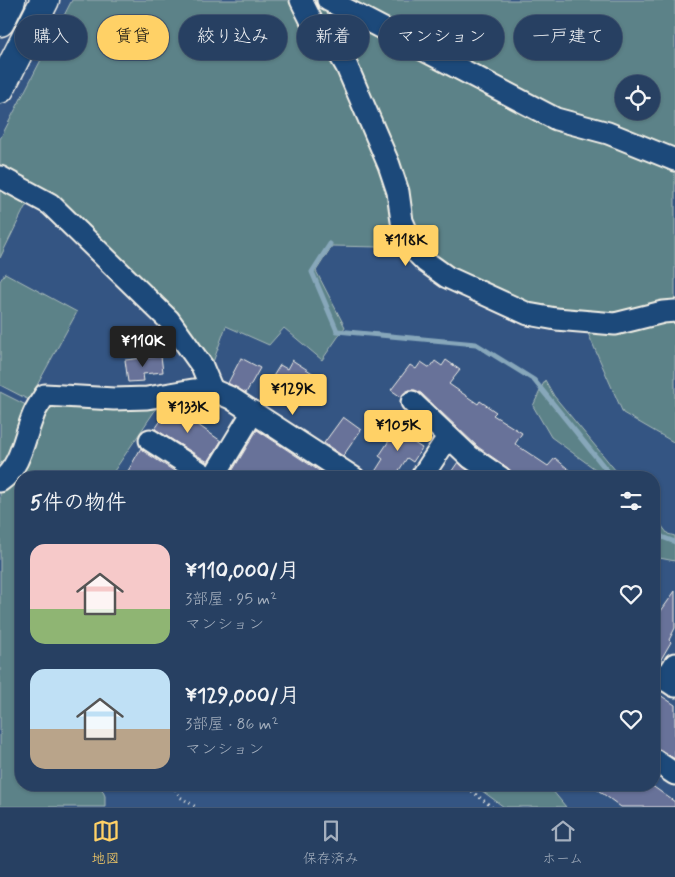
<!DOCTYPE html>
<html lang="ja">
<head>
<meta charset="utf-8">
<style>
  :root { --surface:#274062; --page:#334b6b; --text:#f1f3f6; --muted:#a4afbe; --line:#435977; --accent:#ffd166 }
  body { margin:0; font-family:Mynerve,"Klee One",sans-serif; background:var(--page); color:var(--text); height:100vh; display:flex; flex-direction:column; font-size:19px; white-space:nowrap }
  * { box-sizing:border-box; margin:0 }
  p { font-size:16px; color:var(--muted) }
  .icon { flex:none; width:28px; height:28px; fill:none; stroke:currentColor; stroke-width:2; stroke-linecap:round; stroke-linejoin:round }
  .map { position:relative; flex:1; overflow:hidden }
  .details { position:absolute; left:15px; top:471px; width:645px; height:320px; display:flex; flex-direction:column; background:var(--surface); border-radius:20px; box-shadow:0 1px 4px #0004,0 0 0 1px var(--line) }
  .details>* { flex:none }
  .hud { position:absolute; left:15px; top:15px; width:645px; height:45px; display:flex; gap:10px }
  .fabs { position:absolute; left:615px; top:75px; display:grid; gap:10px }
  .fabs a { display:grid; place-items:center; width:45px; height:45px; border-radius:50%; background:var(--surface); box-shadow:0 1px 4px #0004,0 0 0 1px var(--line); font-size:25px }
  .price { position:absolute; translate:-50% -42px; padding:0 11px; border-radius:5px; background:var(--accent); color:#111; font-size:16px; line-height:32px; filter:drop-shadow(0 1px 2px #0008) }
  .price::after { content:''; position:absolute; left:50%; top:30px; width:15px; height:11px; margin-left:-8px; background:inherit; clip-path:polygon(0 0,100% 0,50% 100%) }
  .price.on { background:#222; color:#fff }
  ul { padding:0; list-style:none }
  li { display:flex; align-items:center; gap:15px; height:125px; padding:0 15px }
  li span { display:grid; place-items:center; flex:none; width:140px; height:100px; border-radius:15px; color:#555 }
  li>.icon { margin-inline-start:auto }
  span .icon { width:60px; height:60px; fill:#fffc; stroke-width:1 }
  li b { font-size:21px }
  h2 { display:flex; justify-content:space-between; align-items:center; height:60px; padding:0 15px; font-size:21px }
  .chip { padding:0 18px; border-radius:22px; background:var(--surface); box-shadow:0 1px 4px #0004,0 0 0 1px var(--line); font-size:18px; line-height:45px }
  .chip.on { background:var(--accent); color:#111 }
  .dock { display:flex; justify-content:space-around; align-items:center; height:70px; border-top:1px solid var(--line); background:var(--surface); font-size:14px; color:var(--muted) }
  .dock a { display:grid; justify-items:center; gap:2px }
  .dock .on { color:var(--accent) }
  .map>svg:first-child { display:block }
  .green { fill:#5c8288; stroke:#a8bab8; fill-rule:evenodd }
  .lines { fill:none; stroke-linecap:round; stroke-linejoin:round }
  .stream { stroke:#87a7ba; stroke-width:5 }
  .building { fill:#687299; stroke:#f4f1e8 }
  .minor-casing { stroke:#f4f1e8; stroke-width:25 }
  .highway-casing { stroke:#f4f1e8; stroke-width:31 }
  .path { stroke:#f4f1e8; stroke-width:3; stroke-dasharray:1 4; stroke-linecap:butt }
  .minor { stroke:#1f4a7a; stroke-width:21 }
  .highway { stroke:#1f4a7a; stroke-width:28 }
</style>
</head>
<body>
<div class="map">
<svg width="675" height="807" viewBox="0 0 675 807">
  <rect width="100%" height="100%" fill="#345583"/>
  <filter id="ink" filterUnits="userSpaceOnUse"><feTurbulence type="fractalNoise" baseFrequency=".02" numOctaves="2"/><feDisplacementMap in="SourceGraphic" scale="10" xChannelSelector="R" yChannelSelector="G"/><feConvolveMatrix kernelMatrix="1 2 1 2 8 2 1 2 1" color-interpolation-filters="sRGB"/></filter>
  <g filter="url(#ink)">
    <g class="green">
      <path d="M72,0h603v306l-61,10 -97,-13 -57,-26 -34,-24 -18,-28 -29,22 -47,-1 -16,25 29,56 -23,33 -38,-32 -15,17 -43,-19 -14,39 -117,-131 -44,-44 -26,17 -25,51v-119zM624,84h27v27h-27z"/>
      <polygon points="5,273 77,312 29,400 0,385 0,281"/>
      <polygon points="675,317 675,443 623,413 587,331"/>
      <polygon points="545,380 554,396 621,477 606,477 551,437 533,406"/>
      <polygon points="0,392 30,407 51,403 156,409 110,477 21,478 21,785 100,785 105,796 105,807 0,807"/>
      <polygon points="654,516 668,534 675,536 675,561 654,557"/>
      <polygon points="474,785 548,785 566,807 504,807"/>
    </g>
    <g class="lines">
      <g class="stream">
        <polyline points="330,244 312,272 337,331 476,344 534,380 613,478"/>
        <polyline points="654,528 662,537 675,542"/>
      </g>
    </g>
    <g class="building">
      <polygon points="161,356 163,372 143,374 144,381 128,382 125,360"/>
      <polygon points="241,358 260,368 246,393 228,383"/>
      <polygon points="292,360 314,374 298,400 269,383 280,365 287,369"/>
      <polygon points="446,360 460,370 449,384 478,404 480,401 496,412 493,415 522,433 515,444 548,466 555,458 579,478 513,478 508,468 478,447 421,393 415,390 409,390 401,397 391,390 410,365 416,369 421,362 430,368 435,361 442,366"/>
      <polygon points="171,406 221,441 208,462 155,429"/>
      <polygon points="343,417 361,430 343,456 324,443"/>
      <polygon points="404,418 417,431 411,441 422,448 413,462 407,458 394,478 371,478 383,459 379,456"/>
      <polygon points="257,430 330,478 228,478"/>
      <polygon points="141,448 143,451 185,478 124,478"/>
      <polygon points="458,462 463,467 478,478 447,478"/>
      <polygon points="675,591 675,628 669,640 671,642 660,661 654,660 654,621"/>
      <polygon points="654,691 675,705 675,759 661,750 654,748"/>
      <polygon points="591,785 651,785 675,802 675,807 621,807"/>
    </g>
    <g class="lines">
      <defs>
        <g id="minor">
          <polyline points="301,0 314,26 333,43 347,67 389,165 398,192 402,221 415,251 426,262 447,277 528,314 556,319 615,324 663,312 675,311"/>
          <polyline points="328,0 556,119 608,133 675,160"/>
          <polyline points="0,177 50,204 169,320 202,366 212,390"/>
          <polyline points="412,402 470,457 501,478"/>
          <polyline points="150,440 209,478"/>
          <polyline points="213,478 253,412"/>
          <polyline points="421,478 448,437"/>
          <path d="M0,481c21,-14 24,-44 33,-65 2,-7 8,-14 12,-21l69,4 33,-1 46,-8h19l19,8 123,80"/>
          <polyline points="654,672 675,686"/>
          <polyline points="665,680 675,664"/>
          <polyline points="654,760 675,774"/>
        </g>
        <g id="highway">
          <polyline points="0,22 11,0"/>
          <polyline points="0,89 45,0"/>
        </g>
      </defs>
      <use href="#minor" class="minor-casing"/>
      <use href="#highway" class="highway-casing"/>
      <g class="path">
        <polyline points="173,785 180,797 196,807"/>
        <polyline points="464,785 492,807"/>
      </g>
      <use href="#minor" class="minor"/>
      <use href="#highway" class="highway"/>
    </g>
  </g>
</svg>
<div class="fabs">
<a><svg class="icon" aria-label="locate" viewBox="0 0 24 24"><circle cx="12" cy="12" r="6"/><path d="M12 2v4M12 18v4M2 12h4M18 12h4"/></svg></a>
</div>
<b class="price" style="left:406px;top:267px">¥118K</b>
<b class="price on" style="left:143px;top:368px">¥110K</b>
<b class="price" style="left:293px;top:416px">¥129K</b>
<b class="price" style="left:188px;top:434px">¥133K</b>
<b class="price" style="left:398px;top:452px">¥105K</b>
<div class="hud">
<a class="chip">購入</a>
<a class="chip on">賃貸</a>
<a class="chip">絞り込み</a>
<a class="chip">新着</a>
<a class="chip">マンション</a>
<a class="chip">一戸建て</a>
</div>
<section class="details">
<h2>5件の物件<svg class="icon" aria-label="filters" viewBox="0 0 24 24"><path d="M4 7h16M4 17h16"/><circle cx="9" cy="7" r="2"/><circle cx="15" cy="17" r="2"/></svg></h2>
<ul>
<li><span style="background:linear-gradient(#f6c9c9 65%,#8fb573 0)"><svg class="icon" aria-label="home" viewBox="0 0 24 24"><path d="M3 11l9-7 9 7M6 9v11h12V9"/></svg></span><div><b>¥110,000/月</b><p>3部屋 · 95 m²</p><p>マンション</p></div><svg class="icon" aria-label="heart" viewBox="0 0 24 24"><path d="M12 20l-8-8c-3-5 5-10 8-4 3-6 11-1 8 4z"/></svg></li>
<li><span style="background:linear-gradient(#bfe0f5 60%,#b9a48a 0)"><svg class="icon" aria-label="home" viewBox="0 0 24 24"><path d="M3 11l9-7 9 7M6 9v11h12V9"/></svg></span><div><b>¥129,000/月</b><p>3部屋 · 86 m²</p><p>マンション</p></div><svg class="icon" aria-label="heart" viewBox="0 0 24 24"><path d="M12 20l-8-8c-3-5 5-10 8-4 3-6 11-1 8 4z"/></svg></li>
</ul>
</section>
</div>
<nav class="dock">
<a class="on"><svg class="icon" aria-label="map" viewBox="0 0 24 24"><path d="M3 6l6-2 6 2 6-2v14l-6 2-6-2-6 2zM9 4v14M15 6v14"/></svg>地図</a>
<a><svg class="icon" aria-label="saved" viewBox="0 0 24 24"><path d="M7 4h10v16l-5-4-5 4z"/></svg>保存済み</a>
<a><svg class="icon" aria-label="home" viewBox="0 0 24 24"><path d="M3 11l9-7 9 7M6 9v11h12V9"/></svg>ホーム</a>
</nav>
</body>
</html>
